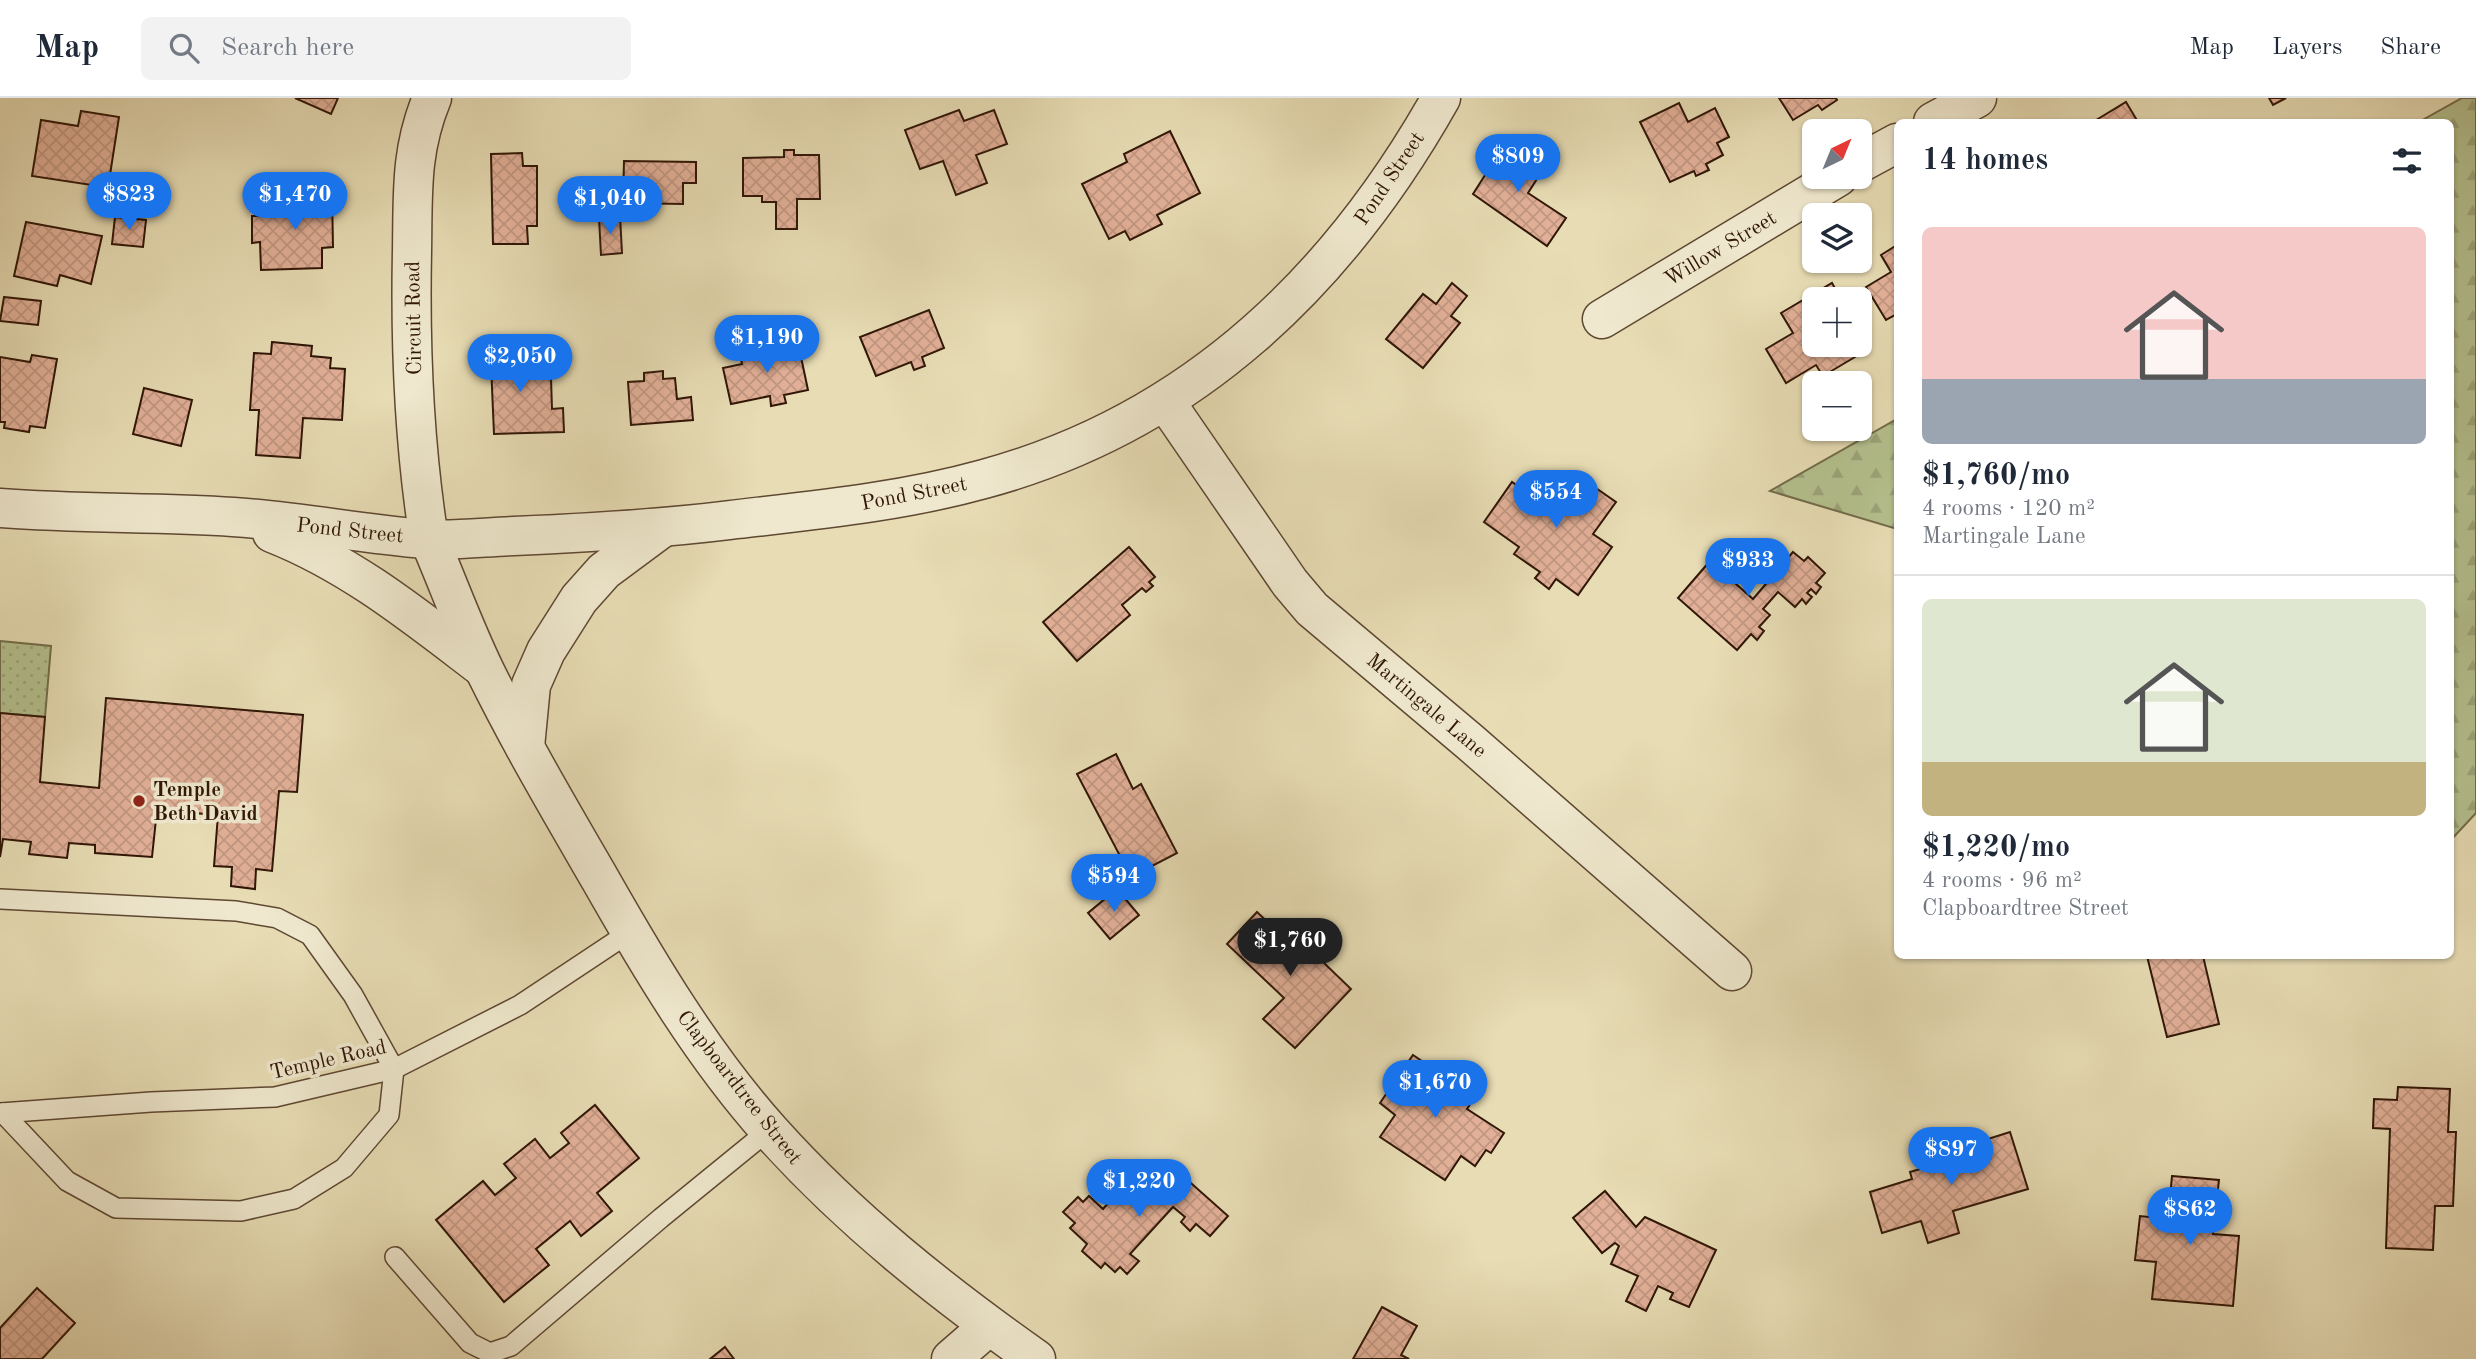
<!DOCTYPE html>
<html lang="en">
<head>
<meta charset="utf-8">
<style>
  :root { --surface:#fff; --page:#f2f2f3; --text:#1f2937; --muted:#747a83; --line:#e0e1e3; --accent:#1a73e8 }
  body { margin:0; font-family:"Old Standard TT",serif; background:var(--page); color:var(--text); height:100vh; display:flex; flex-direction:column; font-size:26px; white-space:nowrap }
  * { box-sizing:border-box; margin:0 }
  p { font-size:23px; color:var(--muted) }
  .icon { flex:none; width:38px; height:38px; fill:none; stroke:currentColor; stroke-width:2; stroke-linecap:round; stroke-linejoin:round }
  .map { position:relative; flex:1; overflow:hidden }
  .details { position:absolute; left:1894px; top:21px; width:560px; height:840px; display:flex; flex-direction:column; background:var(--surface); border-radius:10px; box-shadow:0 2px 5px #0004 }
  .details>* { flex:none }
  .needle { width:46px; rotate:43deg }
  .fabs { position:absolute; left:1802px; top:21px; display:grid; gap:14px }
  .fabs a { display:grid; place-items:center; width:70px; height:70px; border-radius:10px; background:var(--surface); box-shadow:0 2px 5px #0004; font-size:35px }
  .price { position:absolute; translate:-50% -60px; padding:0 16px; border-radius:24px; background:var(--accent); color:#fff; font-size:23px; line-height:46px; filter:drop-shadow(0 2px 4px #0008) }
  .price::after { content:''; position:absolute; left:50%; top:42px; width:21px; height:16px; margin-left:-10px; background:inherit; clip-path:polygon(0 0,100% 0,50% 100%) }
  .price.current { background:#222; color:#fff }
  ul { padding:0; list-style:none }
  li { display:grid; align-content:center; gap:14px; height:371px; padding:0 28px }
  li+li { border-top:2px solid var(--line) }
  li span { display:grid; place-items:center; height:217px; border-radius:10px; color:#555 }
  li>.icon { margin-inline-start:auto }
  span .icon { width:126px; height:126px; fill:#fffc; stroke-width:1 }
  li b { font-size:30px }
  h2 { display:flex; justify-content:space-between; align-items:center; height:84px; padding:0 28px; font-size:30px }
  header { display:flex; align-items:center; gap:42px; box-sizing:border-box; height:98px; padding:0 35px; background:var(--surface); border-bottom:2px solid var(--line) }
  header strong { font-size:33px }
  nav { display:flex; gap:38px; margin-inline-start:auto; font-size:24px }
  .search { width:490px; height:63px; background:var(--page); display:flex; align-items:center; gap:18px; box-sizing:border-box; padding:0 24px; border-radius:10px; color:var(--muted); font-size:26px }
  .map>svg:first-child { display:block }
  .forest { fill:url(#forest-firs); stroke:#726b4a; stroke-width:2 }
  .park { fill:url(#park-dots); stroke:#726b4a; stroke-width:2 }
  .building { fill:url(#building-cross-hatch); stroke:#301606; stroke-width:2 }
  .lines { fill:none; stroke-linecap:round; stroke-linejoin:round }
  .service-casing { stroke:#5e4832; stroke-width:22 }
  .minor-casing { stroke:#5e4832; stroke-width:41 }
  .tertiary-casing { stroke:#5e4832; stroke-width:41 }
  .service { stroke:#efe8ce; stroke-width:19 }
  .minor { stroke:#efe8ce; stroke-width:38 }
  .tertiary { stroke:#efe8ce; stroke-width:38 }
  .poi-dot { fill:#8f2418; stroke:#efe8ce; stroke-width:2.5 }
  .labels { text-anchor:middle; stroke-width:7; stroke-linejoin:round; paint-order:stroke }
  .street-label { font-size:21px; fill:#301606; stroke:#efe8ce }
  .poi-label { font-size:21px; font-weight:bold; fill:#301606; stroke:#efe8ce; text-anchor:start }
</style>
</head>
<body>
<header>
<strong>Map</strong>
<div class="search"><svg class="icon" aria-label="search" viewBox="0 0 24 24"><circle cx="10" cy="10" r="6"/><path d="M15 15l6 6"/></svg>Search here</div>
<nav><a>Map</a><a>Layers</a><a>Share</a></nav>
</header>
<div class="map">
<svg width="2476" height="1261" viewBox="0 0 2476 1261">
  <defs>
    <pattern id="forest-firs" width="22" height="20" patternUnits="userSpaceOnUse" patternTransform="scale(1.75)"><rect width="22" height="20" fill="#b4c08e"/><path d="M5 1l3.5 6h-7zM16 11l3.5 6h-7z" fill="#9ba479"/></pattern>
    <pattern id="park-dots" width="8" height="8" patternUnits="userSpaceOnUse" patternTransform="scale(1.75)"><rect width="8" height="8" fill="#b4c08e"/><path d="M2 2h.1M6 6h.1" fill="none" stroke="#9ba479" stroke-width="1.8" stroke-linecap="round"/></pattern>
    <pattern id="building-cross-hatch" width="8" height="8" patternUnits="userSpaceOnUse" patternTransform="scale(1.75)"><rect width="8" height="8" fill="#e2b098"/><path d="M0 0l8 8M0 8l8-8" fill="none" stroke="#c29782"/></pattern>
  </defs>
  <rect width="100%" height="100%" fill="#e7dcb4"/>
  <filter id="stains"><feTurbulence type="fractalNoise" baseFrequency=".00286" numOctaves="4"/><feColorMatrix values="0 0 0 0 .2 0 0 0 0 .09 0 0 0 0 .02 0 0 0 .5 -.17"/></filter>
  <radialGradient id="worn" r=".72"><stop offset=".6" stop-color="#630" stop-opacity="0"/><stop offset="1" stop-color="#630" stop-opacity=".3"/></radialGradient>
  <g class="forest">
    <polygon points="2462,0 2476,0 2476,715 2450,743 2450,24 2419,24"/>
    <polygon points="1897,321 1897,431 1770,393"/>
  </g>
  <polygon class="park" points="0,543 51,548 45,619 0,615"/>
  <g class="building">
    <polygon points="295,0 338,0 331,16"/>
    <polygon points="1779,0 1836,0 1837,2 1822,12 1818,7 1793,22"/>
    <polygon points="2269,0 2286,0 2273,7"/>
    <polygon points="2126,4 2138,24 2093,24"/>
    <polygon points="1679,5 1688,24 1715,10 1729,39 1717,45 1723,57 1706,66 1709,72 1696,78 1694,73 1670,84 1640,24"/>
    <polygon points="959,12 964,23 994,12 1007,46 976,57 987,85 956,97 943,63 920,71 905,32"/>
    <polygon points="81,13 119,19 107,96 91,93 92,87 32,78 41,22 78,28"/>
    <polygon points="1170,33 1200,95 1157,117 1162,126 1130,142 1125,133 1109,141 1082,86 1127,64 1124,56"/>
    <polygon points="1506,44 1544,70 1528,95 1566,120 1547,148 1473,96 1487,74 1482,70 1489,59 1495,62"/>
    <polygon points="784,52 794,52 794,57 819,57 820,101 797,101 797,131 776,131 776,104 762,104 762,98 743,98 743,60 784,59"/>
    <polygon points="522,55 523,68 537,68 537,128 527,128 528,146 493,146 491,56"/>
    <polygon points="624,63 696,64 696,85 683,85 683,106 623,105"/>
    <polygon points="332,96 333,149 322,150 322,170 261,172 260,144 252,145 252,118 273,118 272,98"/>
    <polygon points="620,118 622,155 601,157 599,120"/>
    <polygon points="115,119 146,122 143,149 112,146"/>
    <polygon points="26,124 102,138 91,186 60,177 57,188 14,178"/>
    <polygon points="1897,147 1897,216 1886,222 1866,189 1891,174 1881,157"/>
    <polygon points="1452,185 1467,198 1451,218 1460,225 1423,270 1386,241 1423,196 1436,206"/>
    <polygon points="1832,185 1841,201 1815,201 1815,247 1848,247 1855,259 1823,278 1816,267 1786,285 1766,251 1793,235 1781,215"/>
    <polygon points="4,199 41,203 38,227 0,223"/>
    <polygon points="929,212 944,250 922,259 925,268 914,272 911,264 876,278 860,239"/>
    <polygon points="526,242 527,281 551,280 552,311 563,310 564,334 494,336 490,243"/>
    <polygon points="272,244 312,248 311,258 331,260 330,270 345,271 342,322 303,320 300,360 256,357 259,312 250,312 254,255 271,256"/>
    <polygon points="798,245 808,292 784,297 786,305 771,308 770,298 731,306 723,270 742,266 740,257"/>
    <polygon points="32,257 57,261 45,330 30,328 29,334 4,330 5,324 0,324 0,259 30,264"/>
    <polygon points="663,273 663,281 675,280 677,301 691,299 693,322 631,327 628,284 644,283 644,275"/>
    <polygon points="144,290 192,302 181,348 133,336"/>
    <polygon points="1558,376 1574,387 1580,379 1616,404 1593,436 1612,449 1578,497 1556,481 1549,491 1535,480 1540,474 1514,456 1519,449 1484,424 1512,384 1538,403"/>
    <polygon points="1129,449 1155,479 1149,484 1153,488 1146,494 1142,490 1122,507 1130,517 1077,563 1043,524"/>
    <polygon points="1793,454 1804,463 1808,459 1825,475 1816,485 1821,489 1816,496 1811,491 1807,495 1812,499 1806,506 1802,501 1795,509 1778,494 1763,511 1770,517 1759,529 1764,533 1757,542 1751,536 1737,552 1678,500 1710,463 1753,501"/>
    <polygon points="106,600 303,617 297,694 279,693 272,773 256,771 255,791 231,788 232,769 214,768 218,717 157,712 152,759 95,755 95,747 69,745 67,760 29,756 31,744 3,741 0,759 0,615 45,619 40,684 99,690"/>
    <polygon points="1116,656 1133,691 1141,686 1177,755 1131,779 1077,676"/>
    <polygon points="1117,791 1139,817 1110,841 1088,815"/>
    <polygon points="1257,814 1289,844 1295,837 1351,891 1295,950 1263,921 1284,900 1227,846"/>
    <polygon points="2147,858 2203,858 2219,926 2167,939"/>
    <polygon points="1413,957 1475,999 1467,1011 1504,1035 1491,1055 1486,1052 1475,1068 1461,1058 1445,1082 1380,1039 1395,1017 1380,1005"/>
    <polygon points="2398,989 2450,991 2448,1034 2456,1034 2453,1108 2435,1108 2433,1152 2386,1150 2390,1031 2373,1030 2374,1001 2397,1002"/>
    <polygon points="595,1007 639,1060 597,1095 612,1113 581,1138 570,1123 536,1151 549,1167 504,1204 436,1122 483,1083 495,1097 516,1080 504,1066 535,1041 550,1060 569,1045 561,1035"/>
    <polygon points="2010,1034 2028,1091 1953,1113 1959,1135 1928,1145 1921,1123 1882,1135 1870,1094 1912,1081 1910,1074 1937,1066 1934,1058"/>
    <polygon points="1174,1070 1228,1118 1210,1138 1196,1126 1190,1133 1181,1124 1185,1119 1173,1109 1130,1156 1139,1163 1127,1176 1120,1169 1115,1174 1105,1165 1101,1170 1082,1153 1087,1146 1070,1130 1075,1125 1063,1114 1078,1099 1083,1104 1089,1098 1103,1111 1124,1087 1134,1096 1138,1092 1146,1100"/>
    <polygon points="2172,1078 2219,1082 2213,1136 2239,1138 2233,1208 2152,1201 2156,1164 2135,1162 2140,1118 2168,1121"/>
    <polygon points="1605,1093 1636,1129 1645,1119 1716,1152 1689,1209 1670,1201 1673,1195 1658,1188 1646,1213 1626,1203 1638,1178 1611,1166 1619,1148 1615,1145 1602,1155 1573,1120"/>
    <polygon points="37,1190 75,1225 42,1261 0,1261 0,1230"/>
    <polygon points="1382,1209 1417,1228 1401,1257 1409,1261 1353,1261"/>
    <polygon points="725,1249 734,1261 710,1261"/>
  </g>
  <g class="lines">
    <defs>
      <g id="service">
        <polyline points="0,801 236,813 277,820 310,837 353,897 394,971 389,1017 344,1070 294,1101 241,1113 116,1110 67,1083 3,1015"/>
        <polyline points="0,1015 151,1004 275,999 394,971 520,907 630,834"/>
        <polyline points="395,1159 470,1245 490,1255 511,1248 661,1120 769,1032"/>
      </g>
      <g id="minor">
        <polyline points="1933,24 1977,0"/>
        <polyline points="1860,65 1897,45"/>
        <polyline points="1602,221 1838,79"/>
        <polyline points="1165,303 1290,485 1312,511 1470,644 1732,873"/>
        <path d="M429,441c-15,-95 -19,-192 -17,-288 1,-57 -2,-100 20,-153"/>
        <polyline points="951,1261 989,1228"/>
      </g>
      <g id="tertiary">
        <path d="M0,410c78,6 156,4 233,9 64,4 128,17 192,22 29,2 60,-2 89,-3 72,-3 144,-7 216,-16 86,-10 171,-18 254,-41 207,-56 354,-198 457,-381"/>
        <path d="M272,435c79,31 144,84 211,135"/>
        <path d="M429,441c19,44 35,89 56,132 35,71 75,139 115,208 50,88 103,177 171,253 78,87 170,160 265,227"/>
        <polyline points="525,649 531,587 546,553 579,501 604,473 662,430"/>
      </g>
    </defs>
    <use href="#service" class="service-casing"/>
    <use href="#minor" class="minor-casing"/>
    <use href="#tertiary" class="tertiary-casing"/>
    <use href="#service" class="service"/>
    <use href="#minor" class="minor"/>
    <use href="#tertiary" class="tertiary"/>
  </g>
  <circle class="poi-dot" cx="139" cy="703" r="7"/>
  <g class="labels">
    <g class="street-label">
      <text transform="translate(1389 80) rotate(-56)" y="7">Pond Street</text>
      <text transform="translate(1720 150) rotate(-31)" y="7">Willow Street</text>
      <text transform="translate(413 220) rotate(-91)" y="7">Circuit Road</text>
      <text transform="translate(914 395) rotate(-11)" y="7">Pond Street</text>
      <text transform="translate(350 432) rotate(6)" y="7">Pond Street</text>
      <text transform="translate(1427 607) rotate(40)" y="7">Martingale Lane</text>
      <text transform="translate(328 961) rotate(-13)" y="7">Temple Road</text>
      <text transform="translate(740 989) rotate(52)" y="7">Clapboardtree Street</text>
    </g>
    <g class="poi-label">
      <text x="153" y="698">Temple<tspan x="153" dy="24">Beth David</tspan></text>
    </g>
  </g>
  <rect width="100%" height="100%" filter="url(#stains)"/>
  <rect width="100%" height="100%" fill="url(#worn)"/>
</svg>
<div class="fabs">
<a><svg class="needle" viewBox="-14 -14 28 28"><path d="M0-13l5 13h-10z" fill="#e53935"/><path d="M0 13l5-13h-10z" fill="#747a83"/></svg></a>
<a><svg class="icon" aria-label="layers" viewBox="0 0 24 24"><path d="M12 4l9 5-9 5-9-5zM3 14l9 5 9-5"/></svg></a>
<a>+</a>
<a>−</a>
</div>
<b class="price" style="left:1518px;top:96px">$809</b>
<b class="price" style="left:129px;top:134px">$823</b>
<b class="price" style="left:295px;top:134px">$1,470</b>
<b class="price" style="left:610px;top:138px">$1,040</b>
<b class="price" style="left:767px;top:277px">$1,190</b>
<b class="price" style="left:520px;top:296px">$2,050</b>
<b class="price" style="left:1556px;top:432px">$554</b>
<b class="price" style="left:1748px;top:500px">$933</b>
<b class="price" style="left:1114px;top:816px">$594</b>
<b class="price current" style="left:1290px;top:880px">$1,760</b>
<b class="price" style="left:1435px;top:1022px">$1,670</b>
<b class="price" style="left:1951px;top:1089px">$897</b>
<b class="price" style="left:1139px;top:1121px">$1,220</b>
<b class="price" style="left:2190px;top:1149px">$862</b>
<section class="details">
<h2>14 homes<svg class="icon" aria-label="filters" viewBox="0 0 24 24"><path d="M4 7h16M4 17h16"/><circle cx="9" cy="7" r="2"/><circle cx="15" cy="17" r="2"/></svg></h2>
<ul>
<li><span style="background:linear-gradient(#f6c9c9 70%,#9aa5b1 0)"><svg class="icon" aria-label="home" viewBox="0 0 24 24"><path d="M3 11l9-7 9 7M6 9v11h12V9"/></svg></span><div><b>$1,760/mo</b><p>4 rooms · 120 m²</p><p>Martingale Lane</p></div></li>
<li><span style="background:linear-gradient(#dfe7d0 75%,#c2b280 0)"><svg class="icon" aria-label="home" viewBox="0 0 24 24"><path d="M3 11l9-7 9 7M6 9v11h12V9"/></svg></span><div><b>$1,220/mo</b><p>4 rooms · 96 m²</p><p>Clapboardtree Street</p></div></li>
</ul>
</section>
</div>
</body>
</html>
